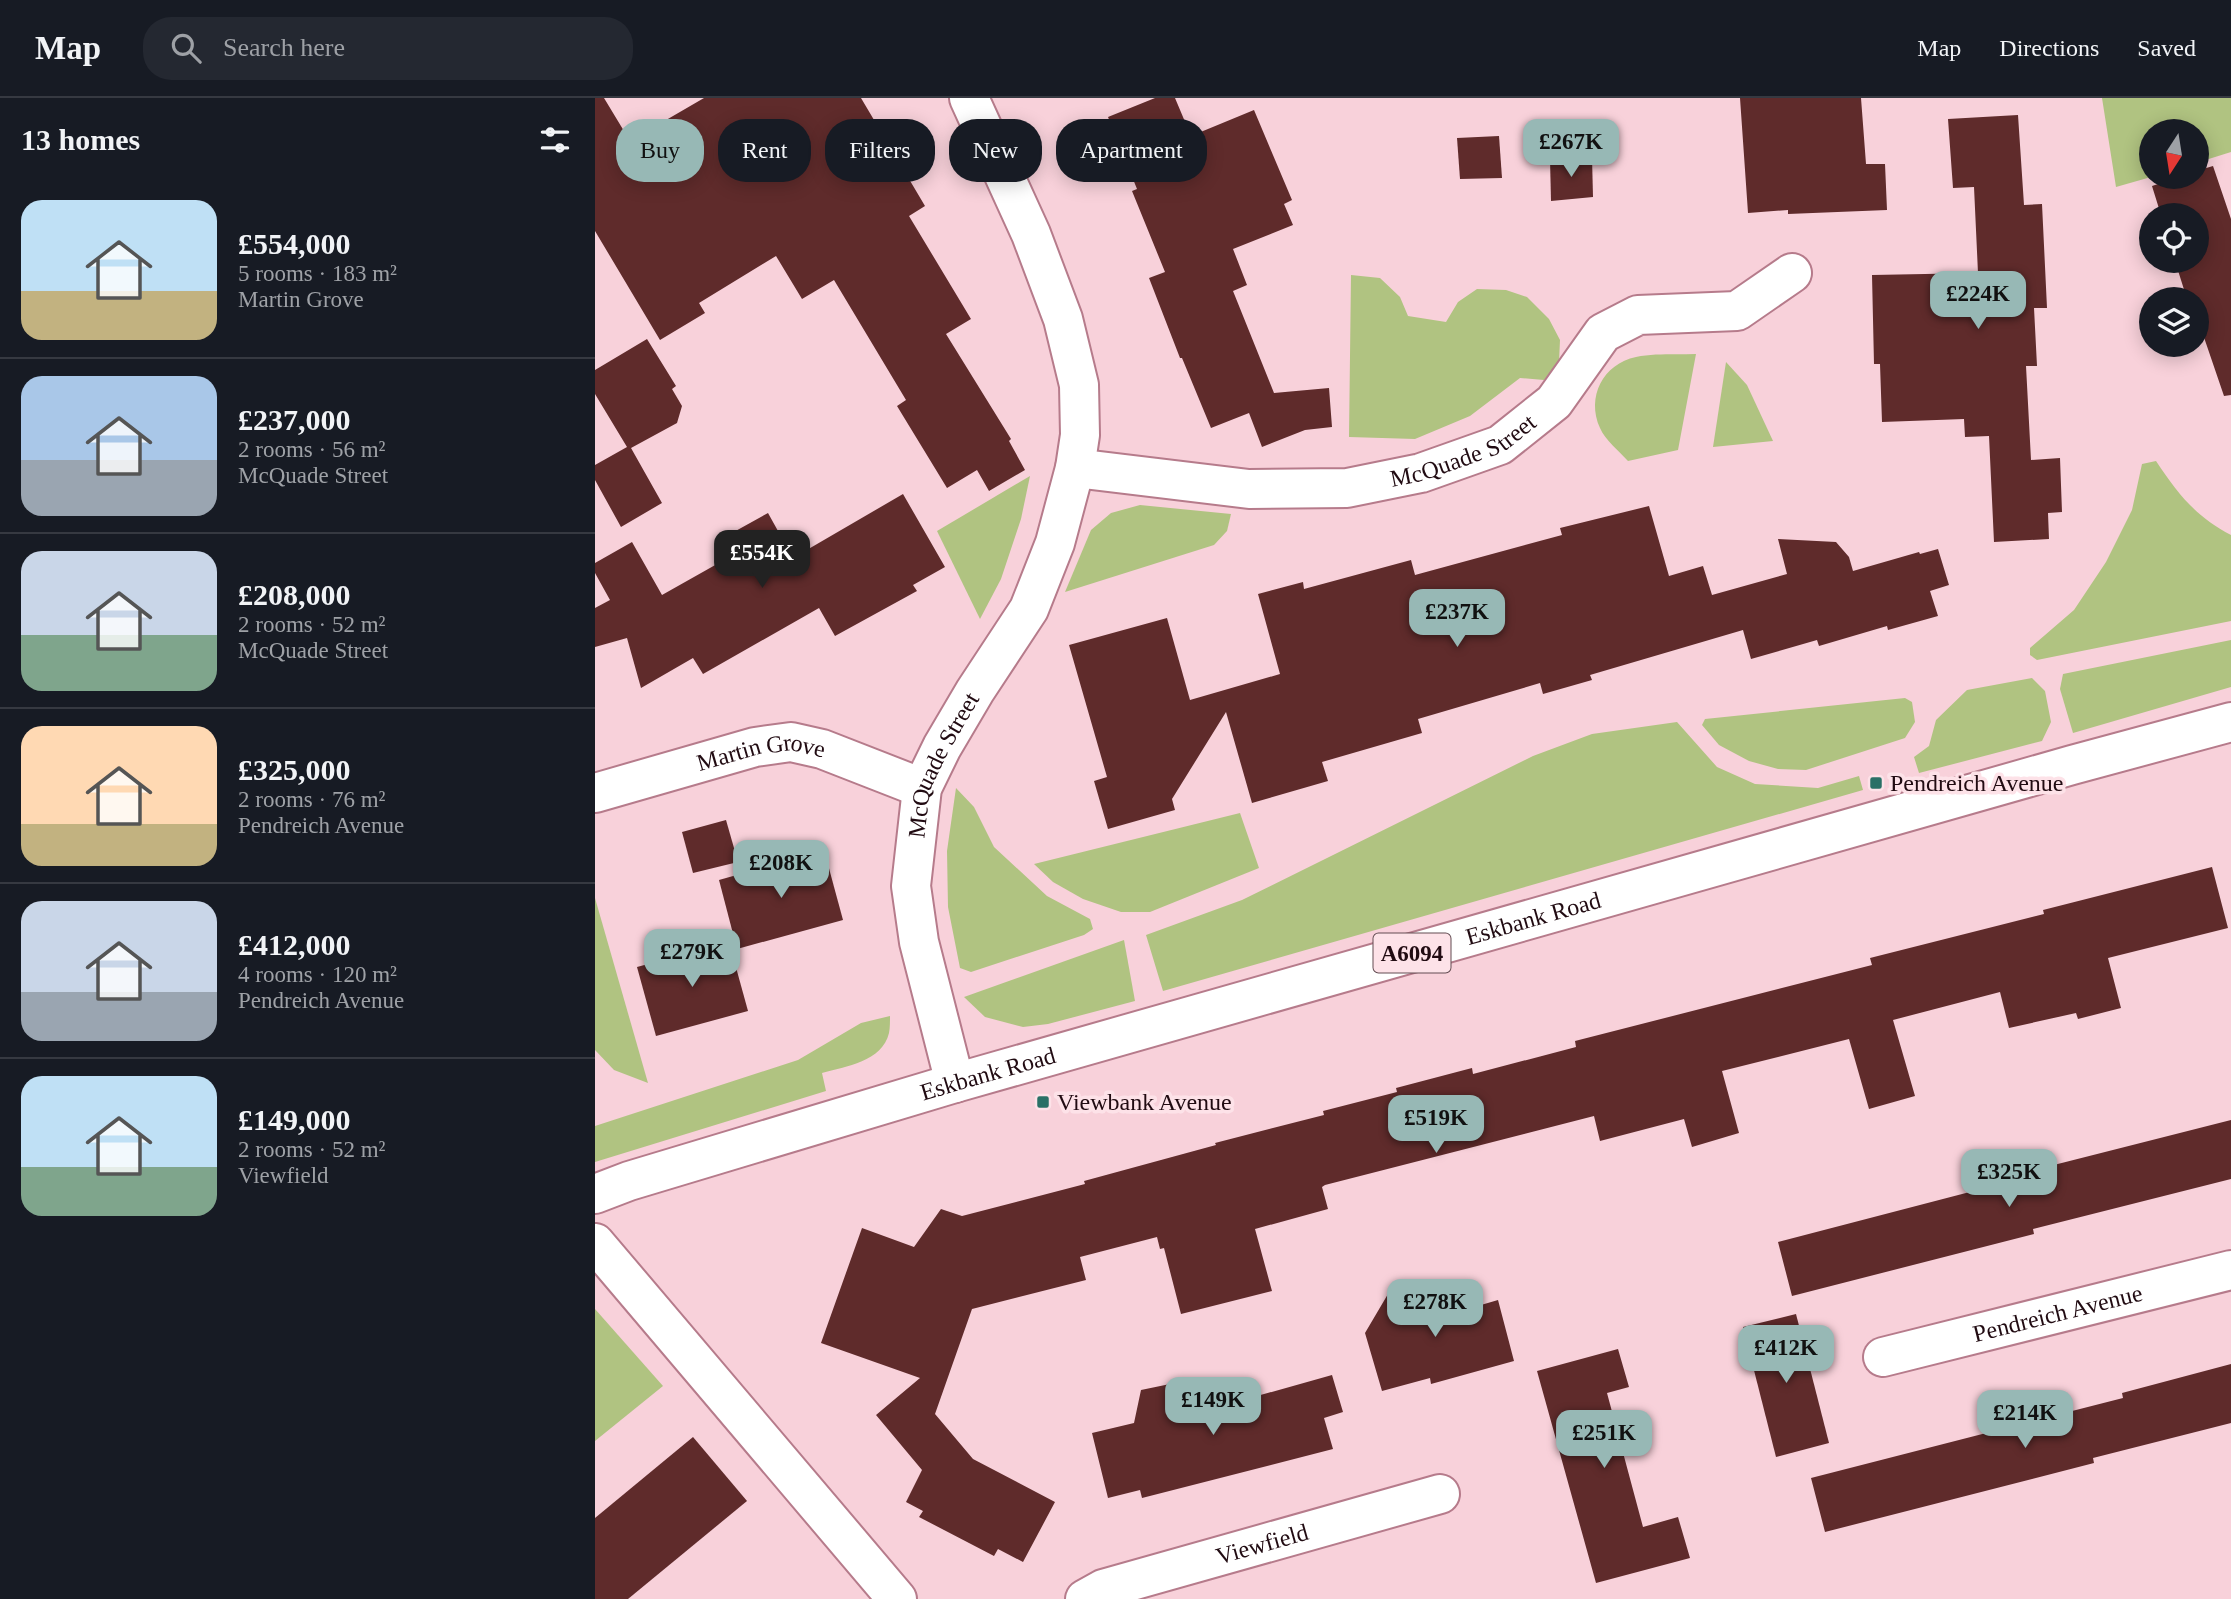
<!DOCTYPE html>
<html lang="en">
<head>
<meta charset="utf-8">
<style>
  :root { --surface:#171b24; --page:#242831; --text:#f1f3f6; --muted:#9ea1a6; --line:#363941; --accent:#97b8b5 }
  body { margin:0; font-family:"Times New Roman",serif; background:var(--page); color:var(--text); height:100vh; display:flex; flex-direction:column; font-size:26px; white-space:nowrap }
  * { box-sizing:border-box; margin:0 }
  p { font-size:23px; color:var(--muted) }
  .icon { flex:none; width:38px; height:38px; fill:none; stroke:currentColor; stroke-width:2; stroke-linecap:round; stroke-linejoin:round }
  .map { position:relative; flex:1; overflow:hidden }
  .drawer { display:flex; flex-direction:column; background:var(--surface); width:595px }
  .drawer>* { flex:none }
  .banner { position:absolute; left:21px; top:21px; width:665px; height:63px; display:flex; gap:14px }
  .needle { width:46px; rotate:192deg }
  .fabs { position:absolute; left:1544px; top:21px; display:grid; gap:14px }
  .fabs a { display:grid; place-items:center; width:70px; height:70px; border-radius:50%; background:var(--surface); box-shadow:0 4px 18px #0003; font-size:35px }
  .price { position:absolute; translate:-50% -60px; padding:0 16px; border-radius:14px; background:var(--accent); color:#111; font-size:23px; line-height:46px; filter:drop-shadow(0 2px 4px #0008) }
  .price::after { content:''; position:absolute; left:50%; top:42px; width:21px; height:16px; margin-left:-10px; background:inherit; clip-path:polygon(0 0,100% 0,50% 100%) }
  .price.current { background:#222; color:#fff }
  ul { padding:0; list-style:none }
  li { display:flex; align-items:center; gap:21px; height:175px; padding:0 21px }
  li+li { border-top:2px solid var(--line) }
  li span { display:grid; place-items:center; flex:none; width:196px; height:140px; border-radius:21px; color:#555 }
  li>.icon { margin-inline-start:auto }
  span .icon { width:84px; height:84px; fill:#fffc; stroke-width:1 }
  li b { font-size:30px }
  h2 { display:flex; justify-content:space-between; align-items:center; height:84px; padding:0 21px; font-size:30px }
  .pill { padding:0 24px; border-radius:28px; background:var(--surface); box-shadow:0 4px 18px #0003; font-size:24px; line-height:63px }
  .pill.current { background:var(--accent); color:#111 }
  header { display:flex; align-items:center; gap:42px; box-sizing:border-box; height:98px; padding:0 35px; background:var(--surface); border-bottom:2px solid var(--line) }
  header strong { font-size:33px }
  nav { display:flex; gap:38px; margin-inline-start:auto; font-size:24px }
  .search { width:490px; height:63px; background:var(--page); display:flex; align-items:center; gap:18px; box-sizing:border-box; padding:0 24px; border-radius:28px; color:var(--muted); font-size:26px }
  main { display:flex; flex:1; min-height:0 }
  .map>svg:first-child { display:block }
  .green { fill:#b0c381 }
  .building { fill:#5f2b2b }
  .lines { fill:none; stroke-linecap:round; stroke-linejoin:round }
  .minor-casing { stroke:#b67b8b; stroke-width:42 }
  .primary-casing { stroke:#b67b8b; stroke-width:42 }
  .minor { stroke:#fff; stroke-width:38 }
  .primary { stroke:#fff; stroke-width:38 }
  .poi-dot { fill:#2a7066; stroke:#fde2e8; stroke-width:2.5 }
  .labels { text-anchor:middle; stroke-width:7; stroke-linejoin:round; paint-order:stroke }
  .shield { fill:#fde2e8; stroke:#634c52; stroke-width:2 }
  .shield-label { font-size:23px; font-weight:bold; fill:#210b12 }
  .street-label { font-size:24px; fill:#210b12; stroke:#fde2e8 }
  .poi-label { font-size:24px; fill:#210b12; stroke:#fde2e8; text-anchor:start }
</style>
</head>
<body>
<header>
<strong>Map</strong>
<div class="search"><svg class="icon" aria-label="search" viewBox="0 0 24 24"><circle cx="10" cy="10" r="6"/><path d="M15 15l6 6"/></svg>Search here</div>
<nav><a>Map</a><a>Directions</a><a>Saved</a></nav>
</header>
<main>
<section class="drawer">
<h2>13 homes<svg class="icon" aria-label="filters" viewBox="0 0 24 24"><path d="M4 7h16M4 17h16"/><circle cx="9" cy="7" r="2"/><circle cx="15" cy="17" r="2"/></svg></h2>
<ul>
<li><span style="background:linear-gradient(#bfe0f5 65%,#c2b280 0)"><svg class="icon" aria-label="home" viewBox="0 0 24 24"><path d="M3 11l9-7 9 7M6 9v11h12V9"/></svg></span><div><b>£554,000</b><p>5 rooms · 183 m²</p><p>Martin Grove</p></div></li>
<li><span style="background:linear-gradient(#a9c7e8 60%,#9aa5b1 0)"><svg class="icon" aria-label="home" viewBox="0 0 24 24"><path d="M3 11l9-7 9 7M6 9v11h12V9"/></svg></span><div><b>£237,000</b><p>2 rooms · 56 m²</p><p>McQuade Street</p></div></li>
<li><span style="background:linear-gradient(#c9d6e8 60%,#7fa58c 0)"><svg class="icon" aria-label="home" viewBox="0 0 24 24"><path d="M3 11l9-7 9 7M6 9v11h12V9"/></svg></span><div><b>£208,000</b><p>2 rooms · 52 m²</p><p>McQuade Street</p></div></li>
<li><span style="background:linear-gradient(#ffd9b3 70%,#c2b280 0)"><svg class="icon" aria-label="home" viewBox="0 0 24 24"><path d="M3 11l9-7 9 7M6 9v11h12V9"/></svg></span><div><b>£325,000</b><p>2 rooms · 76 m²</p><p>Pendreich Avenue</p></div></li>
<li><span style="background:linear-gradient(#c9d6e8 65%,#9aa5b1 0)"><svg class="icon" aria-label="home" viewBox="0 0 24 24"><path d="M3 11l9-7 9 7M6 9v11h12V9"/></svg></span><div><b>£412,000</b><p>4 rooms · 120 m²</p><p>Pendreich Avenue</p></div></li>
<li><span style="background:linear-gradient(#bfe0f5 65%,#7fa58c 0)"><svg class="icon" aria-label="home" viewBox="0 0 24 24"><path d="M3 11l9-7 9 7M6 9v11h12V9"/></svg></span><div><b>£149,000</b><p>2 rooms · 52 m²</p><p>Viewfield</p></div></li>
</ul>
</section>
<div class="map">
<svg width="1636" height="1501" viewBox="0 0 1636 1501">
  <rect width="100%" height="100%" fill="#f8d1da"/>
  <g class="green">
    <polygon points="1507,0 1636,0 1636,54 1601,65 1601,33 1556,33 1556,79 1521,89"/>
    <polygon points="756,177 785,180 805,199 813,218 851,224 863,204 882,191 911,192 932,199 954,221 965,242 964,264 949,282 925,280 875,318 820,341 754,339"/>
    <path d="M1101,256l-18,96 -50,11c-9,-10 -23,-21 -28,-33 -14,-31 3,-64 36,-71 19,-4 41,-2 60,-3z"/>
    <polygon points="1131,264 1152,287 1178,343 1118,349"/>
    <path d="M1561,363c22,33 39,55 75,74v86l-194,39 -7,-5v-7l44,-38 32,-48 26,-52 10,-46z"/>
    <polygon points="435,378 426,421 406,481 385,521 342,433"/>
    <polygon points="545,407 636,416 632,433 619,447 470,494 496,432 516,415"/>
    <polygon points="1636,542 1636,589 1478,635 1465,591 1468,576"/>
    <polygon points="1437,580 1450,593 1456,624 1447,643 1324,675 1319,659 1334,648 1341,622 1372,592"/>
    <polygon points="1310,600 1317,604 1320,624 1310,640 1211,672 1183,671 1154,663 1124,647 1107,627 1110,621"/>
    <polygon points="1082,624 1122,669 1160,686 1223,690 1264,678 1268,692 568,893 551,837 647,802 938,658 997,636"/>
    <polygon points="361,690 379,709 399,749 452,798 495,821 498,831 489,837 376,874 365,870 353,809 352,753"/>
    <polygon points="645,715 664,770 555,814 526,814 488,801 458,784 439,766"/>
    <polygon points="0,800 53,985 19,972 0,952"/>
    <polygon points="529,842 540,903 453,926 428,929 390,919 369,899"/>
    <path d="M295,918c0,5 0,12 -1,17 -7,29 -43,33 -67,40l4,18 -231,71v-36l203,-66 63,-37z"/>
    <polygon points="0,1211 68,1288 0,1343"/>
  </g>
  <g class="building">
    <polygon points="0,0 9,0 35,43 109,0 266,0 330,108 314,118 376,221 351,236 416,341 414,343 430,372 394,393 382,372 352,390 302,308 311,302 239,182 207,201 181,158 104,205 110,215 65,242 0,133"/>
    <polygon points="560,0 580,0 596,38 659,12 697,102 689,106 698,127 638,151 652,187 638,193 679,295 734,290 737,329 710,332 667,349 654,315 616,330 587,260 585,260 554,180 570,174 537,93 542,91 513,19"/>
    <polygon points="1145,0 1266,0 1271,66 1290,66 1292,112 1193,116 1193,112 1153,115"/>
    <polygon points="1423,17 1429,107 1447,106 1452,210 1439,210 1442,268 1431,268 1436,362 1465,360 1467,414 1453,415 1454,441 1399,444 1394,338 1370,339 1369,321 1287,324 1285,266 1279,266 1277,177 1383,175 1379,89 1358,90 1353,21"/>
    <polygon points="904,38 907,80 865,81 862,40"/>
    <polygon points="997,59 998,99 956,103 955,61"/>
    <polygon points="1618,68 1636,121 1636,297 1629,298 1601,216 1601,201 1592,201 1580,163 1601,163 1601,117 1566,117 1557,88 1584,79 1601,79 1601,73"/>
    <polygon points="52,241 81,288 77,291 87,308 82,325 36,350 67,405 26,429 0,382 0,367 32,349 0,296 0,272"/>
    <polygon points="308,396 350,469 318,487 322,493 240,538 224,510 108,576 98,560 46,590 32,540 0,549 0,510 15,502 0,475 0,465 37,444 67,497 138,457 128,440 173,415 198,460"/>
    <polygon points="1054,408 1074,478 1108,468 1117,497 1192,476 1183,441 1241,444 1254,459 1258,473 1324,454 1325,456 1343,451 1354,487 1335,493 1343,518 1293,532 1292,528 1224,548 1222,542 1156,561 1148,532 995,577 997,582 948,596 945,585 823,621 827,635 727,664 733,683 657,705 631,614 577,701 580,712 513,731 499,683 512,679 474,547 572,520 595,602 685,576 663,496 708,484 709,491 816,462 820,477 967,437 965,430"/>
    <polygon points="131,722 143,764 98,775 87,734"/>
    <polygon points="229,752 248,822 142,851 124,782"/>
    <polygon points="1617,769 1633,830 1513,860 1526,910 1483,921 1481,915 1414,930 1405,894 1298,922 1320,998 1274,1011 1254,941 1127,973 1144,1035 1097,1049 1089,1021 1005,1043 999,1018 730,1087 727,1089 733,1111 660,1131 677,1193 586,1216 569,1150 565,1151 562,1139 485,1159 491,1182 377,1211 340,1316 378,1361 460,1404 428,1464 403,1451 399,1458 324,1419 328,1413 311,1404 327,1372 281,1317 325,1280 226,1245 267,1130 319,1149 346,1111 367,1118 490,1086 489,1083 621,1047 620,1045 729,1017 728,1013 802,994 801,990 877,970 878,976 981,949 980,943 1277,867 1275,860 1449,816 1448,812"/>
    <polygon points="134,844 153,913 61,938 42,869"/>
    <polygon points="1636,1022 1636,1081 1438,1131 1439,1136 1197,1198 1183,1144 1448,1075 1447,1070"/>
    <polygon points="811,1191 843,1208 883,1197 886,1207 903,1202 919,1263 836,1286 835,1280 787,1293 770,1235 793,1196"/>
    <polygon points="1201,1216 1234,1345 1181,1359 1148,1229"/>
    <polygon points="1023,1251 1034,1289 1012,1295 1048,1429 1083,1419 1095,1460 1001,1485 942,1273"/>
    <polygon points="1636,1266 1636,1325 1498,1360 1499,1365 1230,1434 1216,1380 1528,1300 1527,1295"/>
    <polygon points="737,1277 748,1314 729,1320 738,1351 547,1400 545,1392 513,1400 497,1335 539,1325 546,1292 575,1286 591,1302 593,1311 615,1307 616,1311"/>
    <polygon points="98,1339 152,1403 33,1501 0,1501 0,1420"/>
  </g>
  <g class="lines">
    <defs>
      <g id="minor">
        <path id="s1" d="M480,370l174,21 98,-1 74,-15 79,-28 54,-43 49,-69 35,-18 99,-4 55,-38"/>
        <path id="s2" d="M0,695l160,-46 36,-5 31,7 100,39"/>
        <path id="s3" d="M360,985l-36,-141 -8,-56 11,-98 20,-41 33,-56 54,-82 26,-66 20,-75 5,-33 -1,-50 -16,-66 -32,-85 -62,-136"/>
        <polyline points="0,1145 302,1501"/>
        <path id="s4" d="M1288,1259l348,-87"/>
        <path id="s5" d="M490,1501l18,-10 337,-95"/>
      </g>
      <g id="primary">
        <path id="s6" d="M0,1096l34,-13 326,-98 1117,-318 159,-43"/>
      </g>
    </defs>
    <use href="#minor" class="minor-casing"/>
    <use href="#primary" class="primary-casing"/>
    <use href="#minor" class="minor"/>
    <use href="#primary" class="primary"/>
  </g>
  <g class="poi-dot">
    <rect x="1274" y="678" width="14" height="14" rx="3.5"/>
    <rect x="441" y="997" width="14" height="14" rx="3.5"/>
  </g>
  <g class="labels">
    <rect class="shield" x="778.5" y="835.5" width="77" height="39" rx="5"/>
    <g class="shield-label">
      <text x="817" y="863">A6094</text>
    </g>
    <g class="street-label">
      <text dy="8" stroke="none"><textPath href="#s1" startOffset="396">McQuade Street</textPath></text>
      <text dy="8" stroke="none"><textPath href="#s2" startOffset="172">Martin Grove</textPath></text>
      <text dy="8" stroke="none"><textPath href="#s3" startOffset="329">McQuade Street</textPath></text>
      <text dy="8" stroke="none"><textPath href="#s6" startOffset="978">Eskbank Road</textPath></text>
      <text dy="8" stroke="none"><textPath href="#s6" startOffset="411">Eskbank Road</textPath></text>
      <text dy="8" stroke="none"><textPath href="#s4" startOffset="180">Pendreich Avenue</textPath></text>
      <text dy="8" stroke="none"><textPath href="#s5" startOffset="186">Viewfield</textPath></text>
    </g>
    <g class="poi-label">
      <text x="1295" y="693">Pendreich Avenue</text>
      <text x="462" y="1012">Viewbank Avenue</text>
    </g>
  </g>
</svg>
<div class="fabs">
<a><svg class="needle" viewBox="-14 -14 28 28"><path d="M0-13l5 13h-10z" fill="#e53935"/><path d="M0 13l5-13h-10z" fill="#9ea1a6"/></svg></a>
<a><svg class="icon" aria-label="locate" viewBox="0 0 24 24"><circle cx="12" cy="12" r="6"/><path d="M12 2v4M12 18v4M2 12h4M18 12h4"/></svg></a>
<a><svg class="icon" aria-label="layers" viewBox="0 0 24 24"><path d="M12 4l9 5-9 5-9-5zM3 14l9 5 9-5"/></svg></a>
</div>
<b class="price" style="left:976px;top:81px">£267K</b>
<b class="price" style="left:1383px;top:233px">£224K</b>
<b class="price current" style="left:167px;top:492px">£554K</b>
<b class="price" style="left:862px;top:551px">£237K</b>
<b class="price" style="left:186px;top:802px">£208K</b>
<b class="price" style="left:97px;top:891px">£279K</b>
<b class="price" style="left:841px;top:1057px">£519K</b>
<b class="price" style="left:1414px;top:1111px">£325K</b>
<b class="price" style="left:840px;top:1241px">£278K</b>
<b class="price" style="left:1191px;top:1287px">£412K</b>
<b class="price" style="left:618px;top:1339px">£149K</b>
<b class="price" style="left:1430px;top:1352px">£214K</b>
<b class="price" style="left:1009px;top:1372px">£251K</b>
<div class="banner">
<a class="pill current">Buy</a>
<a class="pill">Rent</a>
<a class="pill">Filters</a>
<a class="pill">New</a>
<a class="pill">Apartment</a>
</div>
</div>
</main>
</body>
</html>
